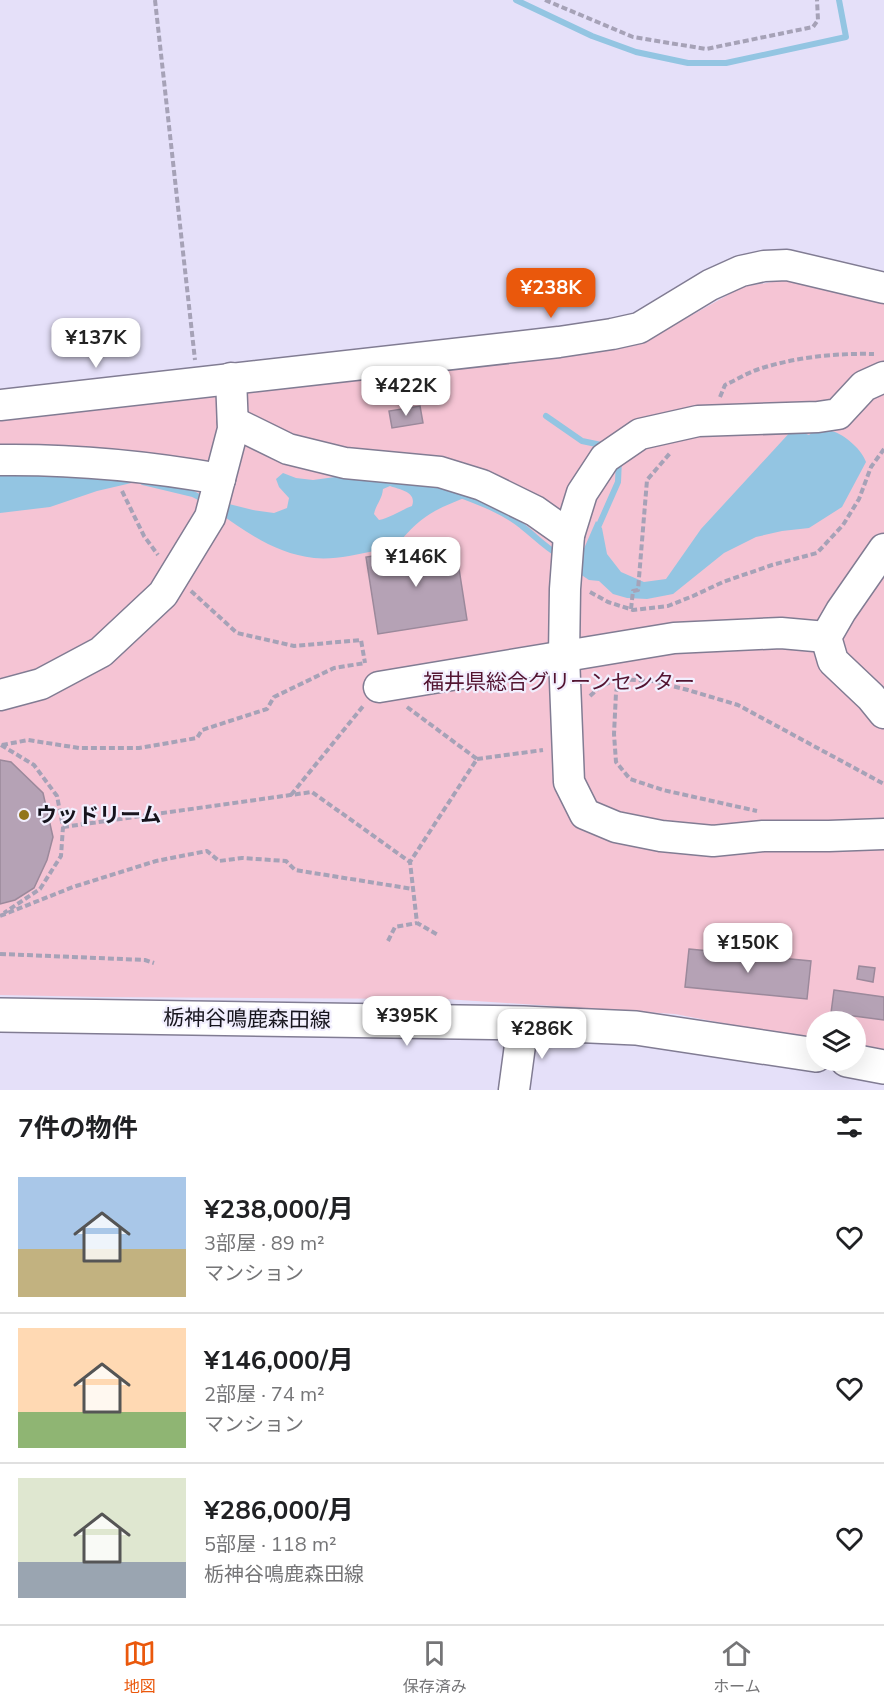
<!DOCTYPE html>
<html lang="ja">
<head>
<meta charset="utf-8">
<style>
  :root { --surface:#fff; --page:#f2f2f2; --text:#202124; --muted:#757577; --line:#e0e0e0; --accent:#ea580c }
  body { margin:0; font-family:"Nunito Sans","Noto Sans JP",sans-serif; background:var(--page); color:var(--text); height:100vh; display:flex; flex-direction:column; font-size:22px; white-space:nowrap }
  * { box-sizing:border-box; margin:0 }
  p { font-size:20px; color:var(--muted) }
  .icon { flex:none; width:33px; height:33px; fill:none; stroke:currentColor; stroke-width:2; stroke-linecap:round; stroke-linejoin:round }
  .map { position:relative; height:1090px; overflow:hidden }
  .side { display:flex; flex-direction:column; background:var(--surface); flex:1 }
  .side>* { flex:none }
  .fabs { position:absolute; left:806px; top:1011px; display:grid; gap:12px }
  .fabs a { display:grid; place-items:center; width:60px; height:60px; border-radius:50%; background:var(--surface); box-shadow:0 6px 24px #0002; font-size:30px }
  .price { position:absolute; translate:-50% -51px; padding:0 14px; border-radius:12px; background:#fff; color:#222; font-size:20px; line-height:39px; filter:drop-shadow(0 2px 3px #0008) }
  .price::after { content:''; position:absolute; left:50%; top:36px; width:18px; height:14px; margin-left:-9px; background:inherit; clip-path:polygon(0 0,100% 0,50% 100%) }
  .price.active { background:var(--accent); color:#fff }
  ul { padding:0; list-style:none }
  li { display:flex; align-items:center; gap:18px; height:150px; padding:0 18px }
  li+li { border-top:2px solid var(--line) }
  li span { display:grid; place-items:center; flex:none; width:168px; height:120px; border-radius:0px; color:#555 }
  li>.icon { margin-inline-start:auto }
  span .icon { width:72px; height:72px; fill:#fffc; stroke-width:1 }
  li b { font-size:26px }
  h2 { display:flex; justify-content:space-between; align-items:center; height:72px; padding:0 18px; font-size:26px }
  .dock { display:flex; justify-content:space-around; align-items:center; height:84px; border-top:2px solid var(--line); background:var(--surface); font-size:16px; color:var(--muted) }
  .dock a { display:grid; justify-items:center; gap:3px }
  .dock .active { color:var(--accent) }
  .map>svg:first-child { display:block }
  .green { fill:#f5c4d4 }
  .water { fill:#93c5e2; fill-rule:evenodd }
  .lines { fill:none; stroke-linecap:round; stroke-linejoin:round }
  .stream { stroke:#93c5e2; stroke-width:6 }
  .building { fill:#b5a2b5; stroke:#9b899b; stroke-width:1.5 }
  .minor-casing { stroke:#817c93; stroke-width:33 }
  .major-casing { stroke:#817c93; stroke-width:36 }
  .path { stroke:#a6a2b7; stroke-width:4; stroke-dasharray:6 3; stroke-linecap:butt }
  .minor { stroke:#fff; stroke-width:30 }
  .major { stroke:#fff; stroke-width:33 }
  .poi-dot { fill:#93751b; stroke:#f2effe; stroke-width:2 }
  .labels { text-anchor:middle; stroke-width:4.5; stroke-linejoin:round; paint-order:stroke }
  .park-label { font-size:21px; fill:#531431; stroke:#f2effe }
  .poi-label { font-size:21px; font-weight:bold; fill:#16141d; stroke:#f2effe; text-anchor:start }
  .street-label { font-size:21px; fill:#16141d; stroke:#f2effe }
</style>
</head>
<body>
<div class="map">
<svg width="884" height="1090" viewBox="0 0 884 1090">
  <rect width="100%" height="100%" fill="#e5e0f9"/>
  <polygon class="green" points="784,280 855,292 884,300 884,1054 855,1048 855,1022 816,1022 816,1041 675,1014 445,999 101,997 0,995 0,421 622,348 660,333 742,287"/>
  <g class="water">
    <path d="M793,429l16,6 7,-6c6,1 13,1 19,3 12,5 27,18 31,30l-24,45 -33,21 -27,3 -26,6 -32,16 -51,41 -26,5 -20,-1 -14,-4 -14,-13 -10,-1 -9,-6 -1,-14 17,-39 6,7 5,26 14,18 23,10 22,-3 35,-50z"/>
    <polygon points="0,471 3,471 140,481 97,491 50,507 0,513"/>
    <path d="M283,473l13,5 17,2 37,-5 83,8 9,6 21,4 1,5c-30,12 -42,18 -63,42l-11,-3 -12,4 -4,10c-19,4 -40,9 -60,7 -37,-4 -67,-25 -96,-46l3,-10 32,8 21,3 13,-5 2,-10 -10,-11 -3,-8zM390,486c11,4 27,6 22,20 -11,4 -22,12 -33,14l-5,-6c2,-10 8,-14 9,-25z"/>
  </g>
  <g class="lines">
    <g class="stream">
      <polyline points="516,0 592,36 636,52 688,63 726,63 846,37 839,0"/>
      <polyline points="546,416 582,441 606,446"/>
      <polyline points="143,482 193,494 205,500"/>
      <path d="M463,496c21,8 42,16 59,30 13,10 23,21 37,29"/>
      <polyline points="599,525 618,482 619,459"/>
    </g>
  </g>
  <g class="building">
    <polygon points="420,406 423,423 392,428 389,411"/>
    <polygon points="455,543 467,620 378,634 366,557"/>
    <polygon points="0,760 11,762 43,793 53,837 47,860 34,888 15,900 0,904"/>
    <polygon points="689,949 811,961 807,999 685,987"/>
    <polygon points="859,966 875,968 873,982 857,979"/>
    <polygon points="834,990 884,997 884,1020 831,1013"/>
  </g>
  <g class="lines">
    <defs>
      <g id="minor">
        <polyline points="884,377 864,386 838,414 818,417 698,421 640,434 605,458 582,493 569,535 565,589 564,656 569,782 585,814 616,827 661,836 713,841 763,836 829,836 884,834"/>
        <polyline points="0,405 559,342 612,334 639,328 710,285 741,271 764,266 787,265 884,288"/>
        <polyline points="233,422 288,449 345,463 440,472 482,485 535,511 569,535"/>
        <path d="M0,460c74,-1 147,6 220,19"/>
        <polyline points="884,549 841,611 826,637 833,661 871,697 884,713"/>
        <polyline points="379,687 674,638 781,633 826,637"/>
        <polyline points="0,695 41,684 101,652 163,594 210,517 233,429 231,378"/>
        <polyline points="514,1090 523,1023"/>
      </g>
      <g id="major">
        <polyline points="0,1015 523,1023 636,1028 816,1055"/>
        <polyline points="847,1060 884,1067"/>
      </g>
    </defs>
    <use href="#minor" class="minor-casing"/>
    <use href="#major" class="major-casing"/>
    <g class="path">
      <polyline points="155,0 195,360"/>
      <polyline points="545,0 633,37 706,49 813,27 818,20 817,0"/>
      <path d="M720,397l5,-12c11,-5 22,-12 34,-16 37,-12 77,-16 115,-15"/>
      <polyline points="122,491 144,536 158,555"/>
      <polyline points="191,591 237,633 294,646 361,640 365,663"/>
      <polyline points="590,592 608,602 633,610 668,606 693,596 723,582 772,565 817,553 843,525 859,499 871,467 884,449"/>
      <polyline points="631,609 633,591 638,590 647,480 671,452"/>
      <polyline points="619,677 616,693 614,734 616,762 630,779 663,790 757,811"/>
      <polyline points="590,696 601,686 619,679 652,681 688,690 738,705 884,784"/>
      <polyline points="407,707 477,759 410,862"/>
      <polyline points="1,745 34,765 57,796 63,827 61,856 40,889 4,913"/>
      <polyline points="2,745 28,740 79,748 139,748 197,738 202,730 267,709 274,697 334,668 365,663"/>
      <polyline points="477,759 543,750"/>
      <polyline points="291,795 364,705"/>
      <polyline points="63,827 312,792 410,862 417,923 438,935"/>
      <polyline points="0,916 73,887 156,861 207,851 219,861 242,858 286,861 295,870 413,889"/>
      <polyline points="388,941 395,927 417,923"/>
      <polyline points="0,954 145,960 154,963"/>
    </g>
    <use href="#minor" class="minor"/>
    <use href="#major" class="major"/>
  </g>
  <circle class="poi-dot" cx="24" cy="815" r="6"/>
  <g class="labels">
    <g class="park-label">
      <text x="559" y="689">福井県総合グリーンセンター</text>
    </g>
    <g class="poi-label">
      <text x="36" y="822">ウッドリーム</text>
    </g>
    <g class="street-label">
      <text transform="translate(247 1019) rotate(1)" y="7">栃神谷鳴鹿森田線</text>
    </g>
  </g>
</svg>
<div class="fabs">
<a><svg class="icon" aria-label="layers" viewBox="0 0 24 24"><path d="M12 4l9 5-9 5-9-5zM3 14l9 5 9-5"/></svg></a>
</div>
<b class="price active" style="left:551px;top:319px">¥238K</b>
<b class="price" style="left:96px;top:369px">¥137K</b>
<b class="price" style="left:406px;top:417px">¥422K</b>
<b class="price" style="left:416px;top:588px">¥146K</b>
<b class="price" style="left:748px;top:974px">¥150K</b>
<b class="price" style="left:407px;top:1047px">¥395K</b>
<b class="price" style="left:542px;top:1060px">¥286K</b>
</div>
<section class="side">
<h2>7件の物件<svg class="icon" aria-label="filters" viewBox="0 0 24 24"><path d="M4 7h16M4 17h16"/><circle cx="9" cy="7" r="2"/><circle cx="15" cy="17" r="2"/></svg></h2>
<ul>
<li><span style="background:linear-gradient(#a9c7e8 60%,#c2b280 0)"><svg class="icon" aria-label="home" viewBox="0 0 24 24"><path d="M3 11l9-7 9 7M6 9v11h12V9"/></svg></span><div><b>¥238,000/月</b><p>3部屋 · 89 m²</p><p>マンション</p></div><svg class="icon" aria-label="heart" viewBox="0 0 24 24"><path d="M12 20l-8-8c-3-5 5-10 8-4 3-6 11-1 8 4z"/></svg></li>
<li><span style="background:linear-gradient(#ffd9b3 70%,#8fb573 0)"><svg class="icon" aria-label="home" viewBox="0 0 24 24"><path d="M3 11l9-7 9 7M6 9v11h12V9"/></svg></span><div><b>¥146,000/月</b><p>2部屋 · 74 m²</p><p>マンション</p></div><svg class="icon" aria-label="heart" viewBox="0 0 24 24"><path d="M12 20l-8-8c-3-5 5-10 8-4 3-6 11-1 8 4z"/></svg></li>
<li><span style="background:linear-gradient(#dfe7d0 70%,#9aa5b1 0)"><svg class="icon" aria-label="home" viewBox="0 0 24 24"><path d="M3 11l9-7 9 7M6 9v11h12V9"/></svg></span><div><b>¥286,000/月</b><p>5部屋 · 118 m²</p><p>栃神谷鳴鹿森田線</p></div><svg class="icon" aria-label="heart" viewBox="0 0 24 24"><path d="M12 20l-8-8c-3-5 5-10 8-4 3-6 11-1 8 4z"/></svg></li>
</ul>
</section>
<nav class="dock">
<a class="active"><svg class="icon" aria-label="map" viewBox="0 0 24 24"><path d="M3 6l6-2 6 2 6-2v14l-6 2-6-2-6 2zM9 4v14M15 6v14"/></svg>地図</a>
<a><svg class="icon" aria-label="saved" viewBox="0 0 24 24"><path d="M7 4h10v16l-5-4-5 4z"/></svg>保存済み</a>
<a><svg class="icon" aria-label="home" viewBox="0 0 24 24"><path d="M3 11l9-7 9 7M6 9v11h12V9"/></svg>ホーム</a>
</nav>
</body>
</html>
